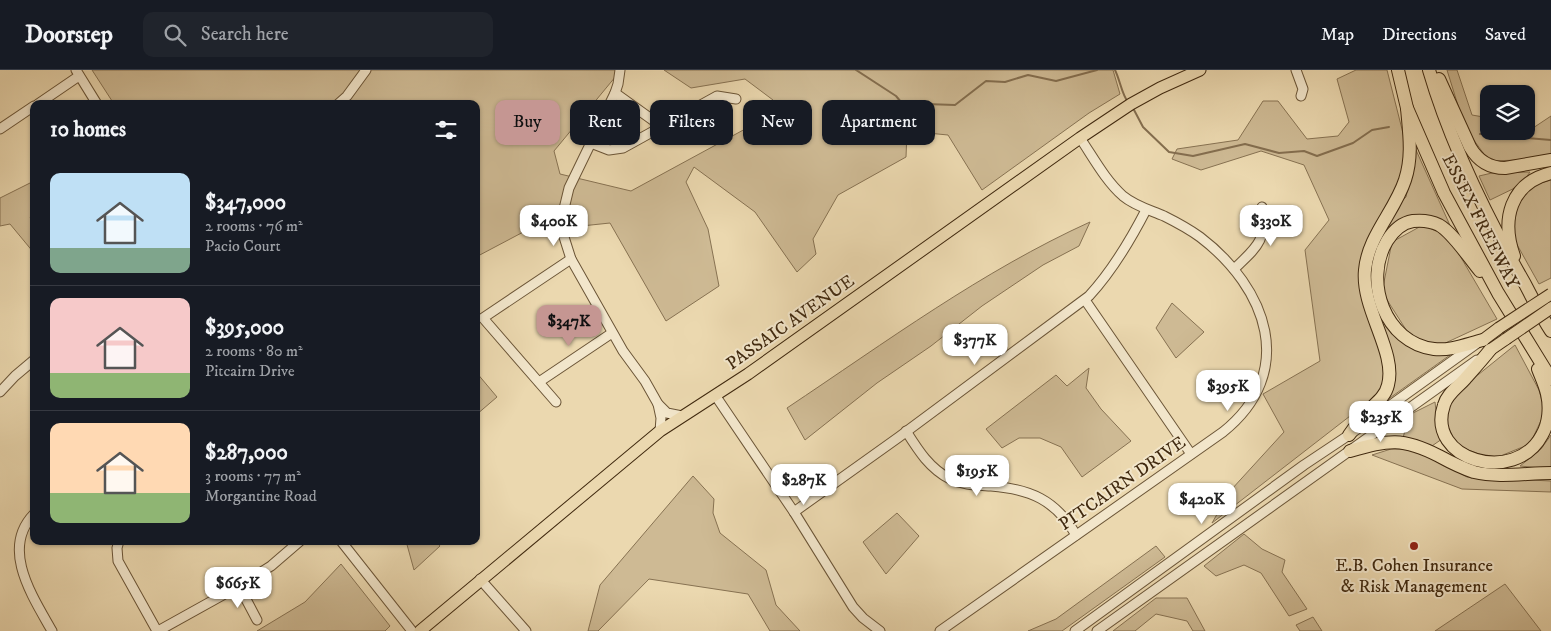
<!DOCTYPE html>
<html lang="en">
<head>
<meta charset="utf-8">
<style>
  :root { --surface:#171b24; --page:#20242c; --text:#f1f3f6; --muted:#9ea1a6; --line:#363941; --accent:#c59692 }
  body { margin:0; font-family:"IM FELL DW Pica",serif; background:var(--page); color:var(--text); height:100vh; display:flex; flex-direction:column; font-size:19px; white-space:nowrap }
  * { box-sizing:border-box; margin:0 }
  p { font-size:16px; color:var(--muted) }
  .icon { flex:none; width:28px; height:28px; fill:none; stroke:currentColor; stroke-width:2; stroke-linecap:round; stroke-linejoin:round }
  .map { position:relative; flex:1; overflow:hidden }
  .panel { position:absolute; left:30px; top:30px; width:450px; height:445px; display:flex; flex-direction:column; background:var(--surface); border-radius:10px; box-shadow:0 1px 4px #0004 }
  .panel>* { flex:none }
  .hud { position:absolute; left:495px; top:30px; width:475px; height:45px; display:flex; gap:10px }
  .controls { position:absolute; left:1480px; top:15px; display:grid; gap:10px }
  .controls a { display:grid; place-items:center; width:55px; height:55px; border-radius:10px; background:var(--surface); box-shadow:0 1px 4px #0004; font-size:25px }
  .price { position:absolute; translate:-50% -42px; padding:0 11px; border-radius:10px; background:#fff; color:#222; font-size:16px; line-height:32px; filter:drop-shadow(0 1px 2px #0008) }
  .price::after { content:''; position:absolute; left:50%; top:30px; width:15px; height:11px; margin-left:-8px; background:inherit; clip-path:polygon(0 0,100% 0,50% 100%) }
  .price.active { background:var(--accent); color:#111 }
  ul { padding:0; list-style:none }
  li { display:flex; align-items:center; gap:15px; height:125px; padding:0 20px }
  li+li { border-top:1px solid var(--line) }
  li span { display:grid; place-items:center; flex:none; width:140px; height:100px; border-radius:10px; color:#555 }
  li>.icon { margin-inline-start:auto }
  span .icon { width:60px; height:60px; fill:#fffc; stroke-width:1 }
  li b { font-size:21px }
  h2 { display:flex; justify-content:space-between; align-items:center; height:60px; padding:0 20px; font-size:21px }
  .chip { padding:0 18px; border-radius:10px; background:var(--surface); box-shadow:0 1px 4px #0004; font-size:18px; line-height:45px }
  .chip.active { background:var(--accent); color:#111 }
  header { display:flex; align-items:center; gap:30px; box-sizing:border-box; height:70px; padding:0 25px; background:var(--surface); border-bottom:1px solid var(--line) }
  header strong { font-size:24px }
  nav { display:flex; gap:28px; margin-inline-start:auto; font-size:18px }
  .search { width:350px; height:45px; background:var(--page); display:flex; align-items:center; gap:12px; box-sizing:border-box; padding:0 18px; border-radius:10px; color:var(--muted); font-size:19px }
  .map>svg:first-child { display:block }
  .green { fill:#ceba94; stroke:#877252 }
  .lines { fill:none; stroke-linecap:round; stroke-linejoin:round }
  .stream { stroke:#846e4f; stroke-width:2 }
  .minor-casing { stroke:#6b5537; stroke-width:11 }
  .major-casing { stroke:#40290f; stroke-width:13 }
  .highway-casing { stroke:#40290f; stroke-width:14 }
  .minor { stroke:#f2e6cb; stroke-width:9 }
  .major { stroke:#ebd8af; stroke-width:11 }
  .highway { stroke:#ebd8af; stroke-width:12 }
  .major-bridge-casing { stroke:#40290f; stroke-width:13; stroke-linecap:butt }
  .major-bridge { stroke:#ebd8af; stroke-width:11 }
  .poi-dot { fill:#8f2418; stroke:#f2e6cb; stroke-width:2 }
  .labels { text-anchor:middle; stroke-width:4; stroke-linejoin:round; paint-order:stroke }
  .street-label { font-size:18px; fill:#40290f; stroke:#f2e6cb }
  .poi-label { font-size:18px; fill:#40290f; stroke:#f2e6cb }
</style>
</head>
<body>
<header>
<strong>Doorstep</strong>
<div class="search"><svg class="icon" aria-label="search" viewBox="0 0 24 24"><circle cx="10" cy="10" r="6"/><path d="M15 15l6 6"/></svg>Search here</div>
<nav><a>Map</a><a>Directions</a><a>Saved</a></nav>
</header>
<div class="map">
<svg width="1551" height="561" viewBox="0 0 1551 561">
  <rect width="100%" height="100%" fill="#ebd8af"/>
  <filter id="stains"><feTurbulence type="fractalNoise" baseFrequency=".004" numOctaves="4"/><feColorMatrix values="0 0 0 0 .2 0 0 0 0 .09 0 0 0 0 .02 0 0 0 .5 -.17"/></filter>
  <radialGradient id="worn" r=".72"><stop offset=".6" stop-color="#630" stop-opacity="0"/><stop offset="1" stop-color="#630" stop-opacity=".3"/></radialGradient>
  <g class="green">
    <polygon points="92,0 621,0 554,81 560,104 631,121 747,58 773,30 745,9 691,18 664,0 1113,0 1120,24 1089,43 982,120 948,65 907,61 906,87 838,125 813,169 816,184 797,202 755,142 694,97 686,112 708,159 719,216 666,251 610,153 572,157 546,150 476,187 476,34 114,34"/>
    <polygon points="1356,0 1387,0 1406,75 1400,115 1362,195 1385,295 1381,322 1212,453 1231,420 1284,362 1263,324 1320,291 1305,180 1329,150 1304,95 1261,81 1201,100 1172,89 1177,79 1238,70 1263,31 1278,31 1307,69 1338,66 1349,52 1337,9"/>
    <polygon points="1447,0 1457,0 1472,45 1489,48 1489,61 1526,61 1526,56 1533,58 1551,46 1551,89 1489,91 1465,58"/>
    <polygon points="1416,80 1453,162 1440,152 1397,154 1381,165 1399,133 1406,127"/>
    <polygon points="1530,102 1521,115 1490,130 1479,106 1492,103"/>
    <polygon points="1551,110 1551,208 1539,214 1515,171 1512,144 1531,116"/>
    <polygon points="34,111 34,148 30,147 34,154 34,183 10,154 0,156 0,128"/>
    <path d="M1090,152l-11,24 -36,19 -61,41 -51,40 -54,37 -72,57 -18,-32c99,-66 195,-137 303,-186z"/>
    <polygon points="1423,155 1449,167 1497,249 1439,276 1410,266 1382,222 1392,172"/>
    <polygon points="1374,232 1429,283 1450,285 1387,330 1394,310"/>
    <polygon points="1172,233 1204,262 1176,288 1156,258"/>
    <polygon points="1515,275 1539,320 1545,342 1530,374 1493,389 1457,376 1444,348 1453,325"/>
    <polygon points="1089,298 1086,318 1101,339 1131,371 1082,407 1061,377 1040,368 1019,368 1002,378 986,359 1056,305 1067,316"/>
    <polygon points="476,302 497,327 476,345"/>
    <polygon points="1435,332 1437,351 1442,369 1429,378 1418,370 1403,368 1409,345"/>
    <polygon points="1551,365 1551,399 1520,396 1541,379"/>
    <polygon points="1391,379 1414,379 1467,407 1551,411 1551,422 1462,419 1372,385"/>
    <polygon points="693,406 714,429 713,443 720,463 766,500 776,535 800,561 770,561 748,524 649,509 598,561 588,561 600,515"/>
    <polygon points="897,443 919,466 886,504 863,472"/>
    <polygon points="1244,464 1262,479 1285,490 1282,502 1307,539 1289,546 1261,503 1244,495 1216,506 1204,496"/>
    <polygon points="406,471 436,471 440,476 414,500"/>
    <polygon points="1156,476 1165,487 1062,561 1028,561 1056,549"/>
    <polygon points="341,494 390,556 385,561 257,561 305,532"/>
    <polygon points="1505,514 1541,561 1435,561"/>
    <polygon points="1156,528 1187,528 1205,561 1193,561 1187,551 1156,544 1135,561 1113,561"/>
    <polygon points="1313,547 1322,561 1300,561 1296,555"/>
  </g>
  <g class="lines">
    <g class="stream">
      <polyline points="856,0 896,26 911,44 926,34 955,35 986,11 1005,12 1028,5 1056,11 1097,0"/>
      <path d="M1115,0c5,10 7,25 13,32"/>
      <polyline points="1133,38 1143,57 1169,82 1193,86 1245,74 1279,83 1304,81 1317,86 1353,73 1372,60 1389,57"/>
      <polyline points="1480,64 1551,70"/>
    </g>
    <defs>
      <g id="minor">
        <polyline points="76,0 97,34"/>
        <polyline points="620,0 618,14 615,23 569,118 562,147 564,167 571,189 623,281 645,311 658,334 667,343 682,346"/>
        <polyline points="1296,0 1303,19 1301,26"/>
        <polyline points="615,23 661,56"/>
        <polyline points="38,34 79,6"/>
        <polyline points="338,34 347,26 366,0"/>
        <polyline points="0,59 34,36"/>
        <polyline points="591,73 609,80 623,78 717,26 736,29"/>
        <path d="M1234,199c23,-22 33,-28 28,-62"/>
        <polyline points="1085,230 1191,384"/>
        <polyline points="539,312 612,263"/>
        <polyline points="0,322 15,306 34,290"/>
        <polyline points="715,325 794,442 853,537 863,548 880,561"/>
        <polyline points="556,332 483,248 571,189"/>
        <polyline points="658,334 661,348 660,361"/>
        <path d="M906,361c12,19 23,37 44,48 13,6 26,6 41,7 39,3 65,14 85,49"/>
        <path d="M794,442l105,-75 190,-141c24,-26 41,-55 57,-86"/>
        <path d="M34,444c-34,35 -1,83 18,117"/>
        <polyline points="119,471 117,478 118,491 157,561"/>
        <polyline points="341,471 412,561"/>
        <polyline points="480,509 526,561"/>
        <polyline points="239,516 257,550"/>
        <polyline points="158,561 239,516 271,496 300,471"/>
        <path d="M940,561l283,-199c75,-60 44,-144 -23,-195 -11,-8 -24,-15 -36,-21 -14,-6 -29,-10 -41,-20 -18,-16 -30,-39 -43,-58"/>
        <polyline points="1075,561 1304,395 1349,365 1476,274"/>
        <polyline points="1097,561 1477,290"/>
      </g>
      <g id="major">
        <polyline points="1483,270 1499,258"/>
        <polyline points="1490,280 1506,269"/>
        <polyline points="420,561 660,361 748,304 1080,68 1131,34 1160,18 1200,0"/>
      </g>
      <g id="highway">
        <polyline points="1398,0 1407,38 1444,123 1498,223 1551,309"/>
        <path d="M1429,0c22,75 57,146 96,214 8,15 16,32 26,47"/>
        <path d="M1439,9l31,68c8,14 19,21 35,21l46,-8"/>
        <path d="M1514,186c-13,-36 -4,-73 37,-83"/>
        <path d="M1480,201c-11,-13 -27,-38 -41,-46 -8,-4 -17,-5 -26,-4 -12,2 -20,10 -26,20 -24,40 -2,102 47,108 16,2 33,-5 49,-9"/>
        <path d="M1490,280c-8,10 -17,20 -25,29 -8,9 -18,15 -21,26 -19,55 71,81 98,30 7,-12 8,-28 5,-41 -2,-9 -6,-17 -9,-25"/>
        <path d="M1349,365c5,-7 10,-14 16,-21 9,-10 20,-16 23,-29 9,-33 -27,-76 -23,-115 3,-34 30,-59 40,-90 8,-24 4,-48 2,-72"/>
        <path d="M1350,381c39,-11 52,-14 89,5 11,6 23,12 35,16 25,6 52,1 77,1"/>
      </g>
    </defs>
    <use href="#minor" class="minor-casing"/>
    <use href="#major" class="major-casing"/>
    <use href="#highway" class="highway-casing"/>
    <use href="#minor" class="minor"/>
    <use href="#major" class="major"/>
    <use href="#highway" class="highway"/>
    <defs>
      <g id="major-bridge">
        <polyline points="1499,258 1551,224"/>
        <polyline points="1506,269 1551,238"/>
      </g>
    </defs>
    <use href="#major-bridge" class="major-bridge-casing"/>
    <use href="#major-bridge" class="major-bridge"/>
  </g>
  <circle class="poi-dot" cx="1414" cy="476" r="5"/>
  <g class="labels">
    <g class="street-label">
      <text transform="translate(1481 151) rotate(63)" y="6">ESSEX FREEWAY</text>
      <text transform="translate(790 252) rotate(-35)" y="6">PASSAIC AVENUE</text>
      <text transform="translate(1122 413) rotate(-35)" y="6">PITCAIRN DRIVE</text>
    </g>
    <g class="poi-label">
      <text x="1414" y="501">E.B. Cohen Insurance<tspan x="1414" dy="21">&amp; Risk Management</tspan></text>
    </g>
  </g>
  <rect width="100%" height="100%" filter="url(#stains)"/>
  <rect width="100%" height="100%" fill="url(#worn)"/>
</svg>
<div class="controls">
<a><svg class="icon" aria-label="layers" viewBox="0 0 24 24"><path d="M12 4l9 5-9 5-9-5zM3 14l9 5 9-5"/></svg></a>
</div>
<b class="price" style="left:554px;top:177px">$400K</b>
<b class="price" style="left:1271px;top:177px">$330K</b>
<b class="price active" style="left:569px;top:277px">$347K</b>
<b class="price" style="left:975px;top:296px">$377K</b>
<b class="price" style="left:1228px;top:342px">$395K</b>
<b class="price" style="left:1381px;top:373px">$235K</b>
<b class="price" style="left:977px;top:427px">$195K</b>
<b class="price" style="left:804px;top:436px">$287K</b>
<b class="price" style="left:1202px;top:455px">$420K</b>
<b class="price" style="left:238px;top:539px">$665K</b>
<div class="hud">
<a class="chip active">Buy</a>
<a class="chip">Rent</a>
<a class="chip">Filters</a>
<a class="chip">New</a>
<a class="chip">Apartment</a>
</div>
<section class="panel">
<h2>10 homes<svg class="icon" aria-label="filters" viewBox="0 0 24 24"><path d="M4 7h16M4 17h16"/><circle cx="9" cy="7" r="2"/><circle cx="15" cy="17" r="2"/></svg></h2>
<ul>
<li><span style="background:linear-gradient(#bfe0f5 75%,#7fa58c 0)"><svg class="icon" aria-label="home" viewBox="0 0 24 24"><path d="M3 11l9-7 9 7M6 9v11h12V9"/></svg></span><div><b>$347,000</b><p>2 rooms · 76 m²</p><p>Pacio Court</p></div></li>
<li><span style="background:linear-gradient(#f6c9c9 75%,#8fb573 0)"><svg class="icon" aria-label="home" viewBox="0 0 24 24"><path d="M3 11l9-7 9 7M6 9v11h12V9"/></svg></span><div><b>$395,000</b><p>2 rooms · 80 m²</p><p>Pitcairn Drive</p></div></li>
<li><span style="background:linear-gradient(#ffd9b3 70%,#8fb573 0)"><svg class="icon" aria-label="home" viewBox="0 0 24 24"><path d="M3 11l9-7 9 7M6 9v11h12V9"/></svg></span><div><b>$287,000</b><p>3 rooms · 77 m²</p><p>Morgantine Road</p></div></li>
</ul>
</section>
</div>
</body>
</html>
